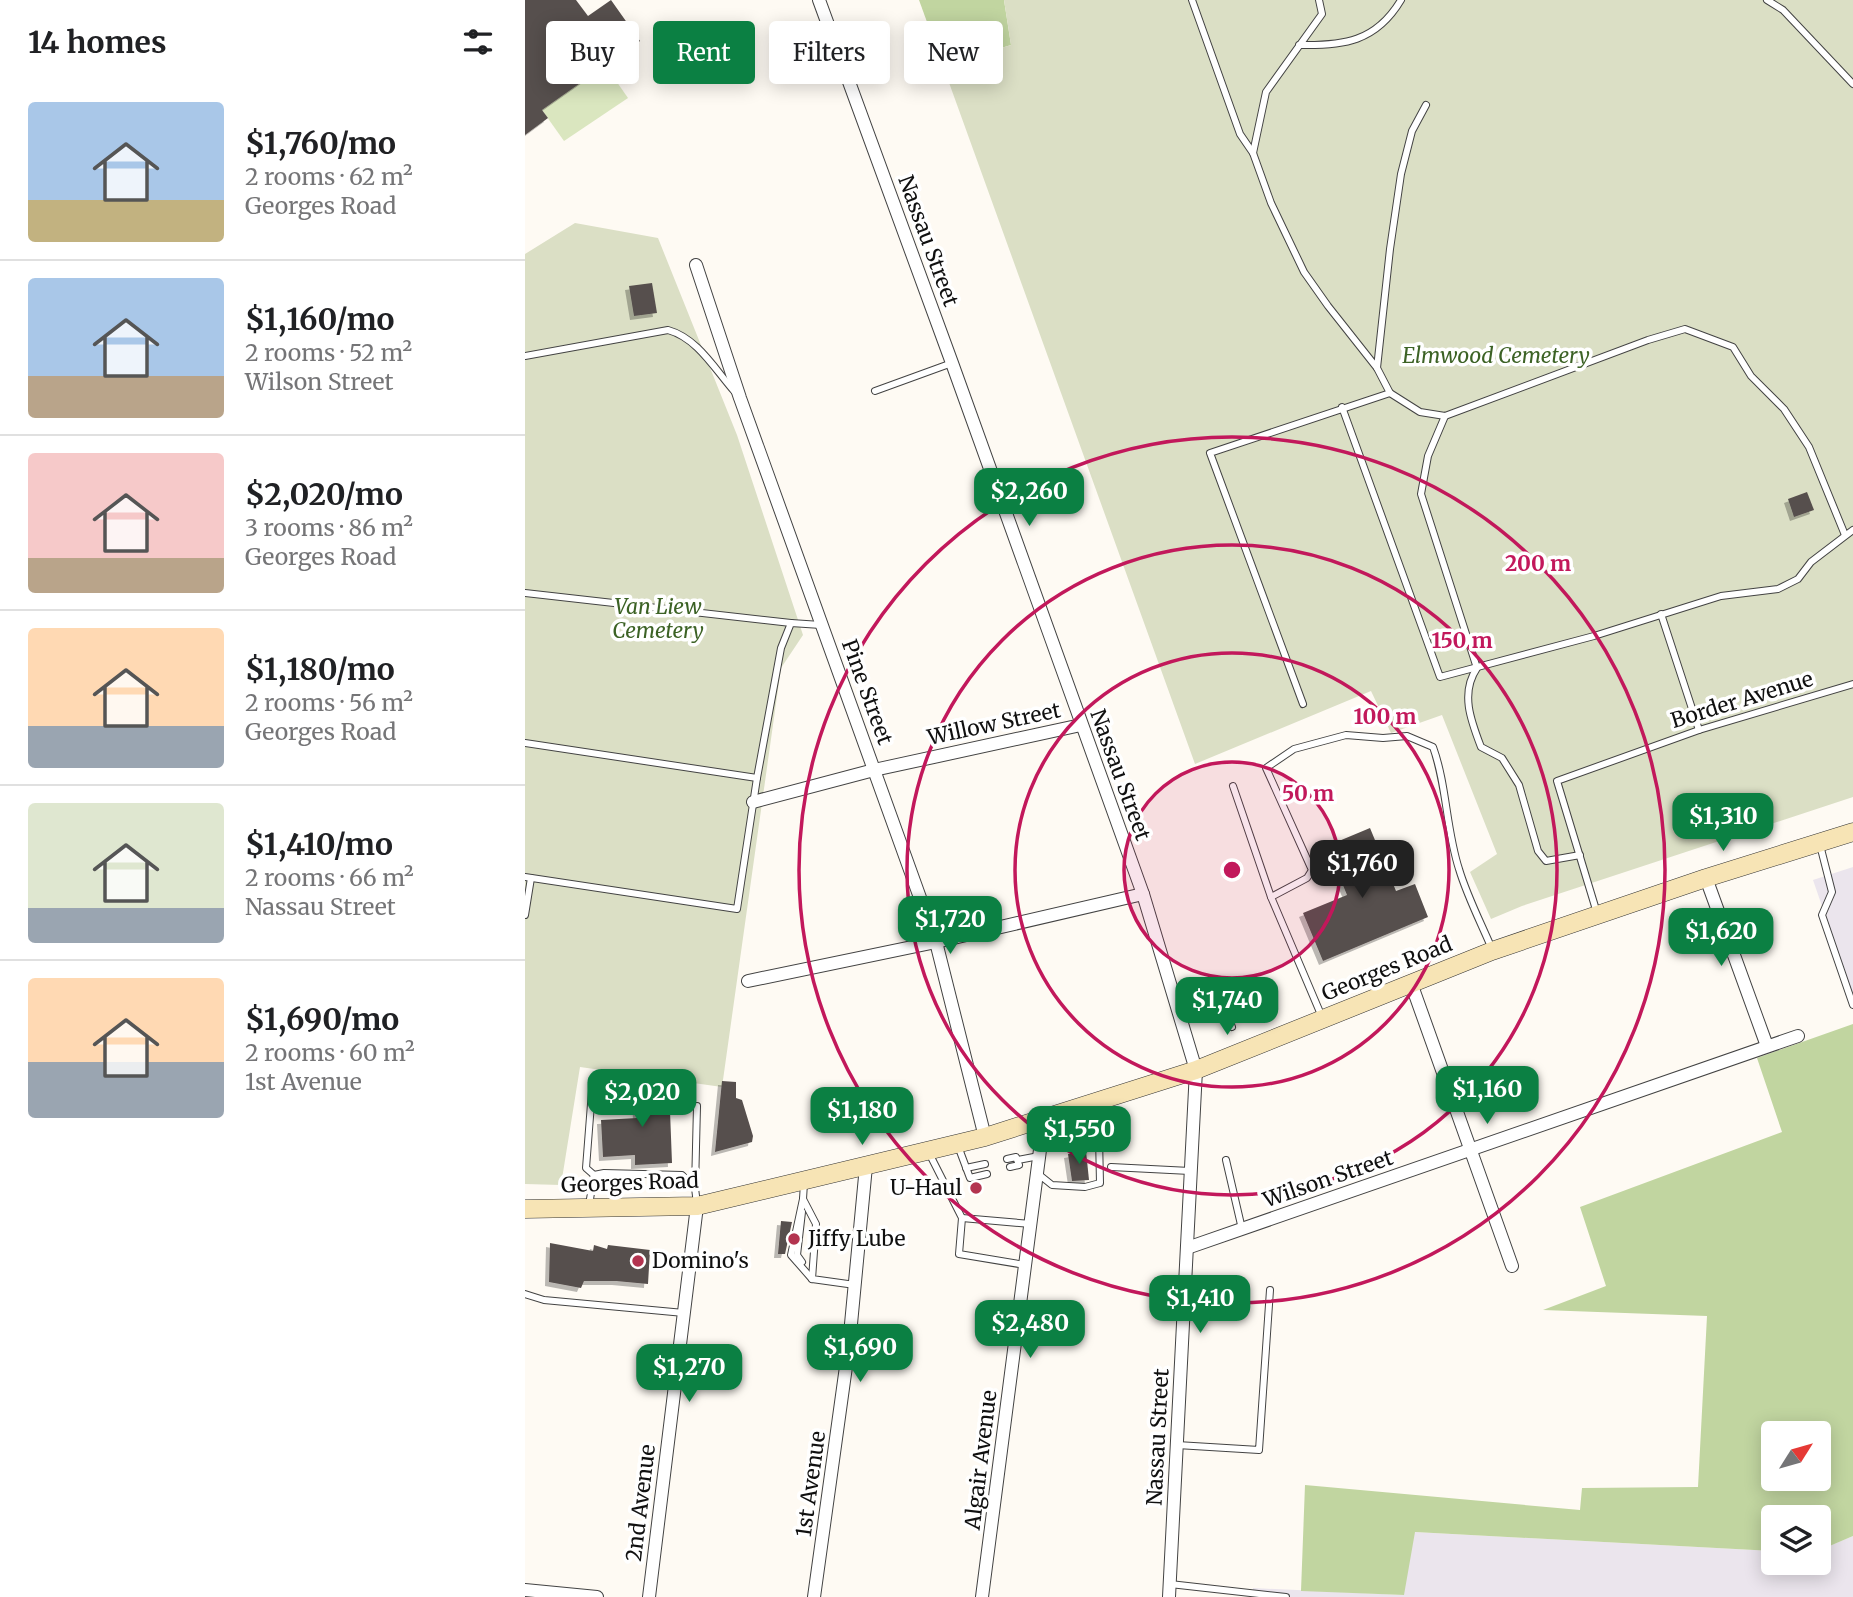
<!DOCTYPE html>
<html lang="en">
<head>
<meta charset="utf-8">
<style>
  :root { --surface:#fff; --page:#f2f2f2; --text:#202124; --muted:#757577; --line:#e0e0e0; --accent:#0b8043 }
  body { margin:0; font-family:Merriweather,serif; background:var(--page); color:var(--text); height:100vh; display:flex; flex-direction:column; font-size:26px; white-space:nowrap }
  * { box-sizing:border-box; margin:0 }
  p { font-size:23px; color:var(--muted) }
  .icon { flex:none; width:38px; height:38px; fill:none; stroke:currentColor; stroke-width:2; stroke-linecap:round; stroke-linejoin:round }
  .map { position:relative; flex:1; overflow:hidden }
  .drawer { display:flex; flex-direction:column; background:var(--surface); width:525px }
  .drawer>* { flex:none }
  .banner { position:absolute; left:21px; top:21px; width:665px; height:63px; display:flex; gap:14px }
  .needle { width:46px; rotate:53deg }
  .tools { position:absolute; left:1236px; top:1421px; display:grid; gap:14px }
  .tools a { display:grid; place-items:center; width:70px; height:70px; border-radius:7px; background:var(--surface); box-shadow:0 4px 18px #0003; font-size:35px }
  .price { position:absolute; translate:-50% -60px; padding:0 16px; border-radius:14px; background:var(--accent); color:#fff; font-size:23px; line-height:46px; filter:drop-shadow(0 2px 4px #0008) }
  .price::after { content:''; position:absolute; left:50%; top:42px; width:21px; height:16px; margin-left:-10px; background:inherit; clip-path:polygon(0 0,100% 0,50% 100%) }
  .price.selected { background:#222; color:#fff }
  ul { padding:0; list-style:none }
  li { display:flex; align-items:center; gap:21px; height:175px; padding:0 28px }
  li+li { border-top:2px solid var(--line) }
  li span { display:grid; place-items:center; flex:none; width:196px; height:140px; border-radius:7px; color:#555 }
  li>.icon { margin-inline-start:auto }
  span .icon { width:84px; height:84px; fill:#fffc; stroke-width:1 }
  li b { font-size:30px }
  h2 { display:flex; justify-content:space-between; align-items:center; height:84px; padding:0 28px; font-size:30px }
  .chip { padding:0 24px; border-radius:7px; background:var(--surface); box-shadow:0 4px 18px #0003; font-size:24px; line-height:63px }
  .chip.selected { background:var(--accent); color:#fff }
  main { display:flex; flex:1; min-height:0 }
  .map>svg:first-child { display:block }
  .industrial { fill:#ebe5ed }
  .green { fill:#dae6bf }
  .forest { fill:#c1d5a0; fill-rule:evenodd }
  .cemetery { fill:#dbdfc5 }
  .building { fill:#574f4d; filter:url(#shadow) }
  .lines { fill:none; stroke-linecap:round; stroke-linejoin:round }
  .lane-casing { stroke:#434343; stroke-width:8 }
  .street-casing { stroke:#434343; stroke-width:14 }
  .secondary-casing { stroke:#323232; stroke-width:19 }
  .lane { stroke:#fff; stroke-width:6 }
  .street { stroke:#fff; stroke-width:12 }
  .secondary { stroke:#f7e4b5; stroke-width:18 }
  .ring { fill:none; stroke:#c2185b; stroke-width:3.5 }
  .poi-dot { fill:#b33450; stroke:#fff; stroke-width:2.5 }
  .labels { text-anchor:middle; stroke-width:7; stroke-linejoin:round; paint-order:stroke }
  .street-label { font-size:21px; fill:#101010; stroke:#fff }
  .park-label { font-size:21px; font-style:italic; fill:#3c6225; stroke:#fff }
  .poi-label { font-size:21px; fill:#101010; stroke:#fff; text-anchor:start }
  .centre { fill:#c2185b; stroke:#fff; stroke-width:3.5 }
  .ring-label { font-size:21px; text-anchor:middle; font-weight:bold; fill:#c2185b; stroke:#fff; stroke-width:7; stroke-linejoin:round; paint-order:stroke }
</style>
</head>
<body>
<main>
<section class="drawer">
<h2>14 homes<svg class="icon" aria-label="filters" viewBox="0 0 24 24"><path d="M4 7h16M4 17h16"/><circle cx="9" cy="7" r="2"/><circle cx="15" cy="17" r="2"/></svg></h2>
<ul>
<li><span style="background:linear-gradient(#a9c7e8 70%,#c2b280 0)"><svg class="icon" aria-label="home" viewBox="0 0 24 24"><path d="M3 11l9-7 9 7M6 9v11h12V9"/></svg></span><div><b>$1,760/mo</b><p>2 rooms · 62 m²</p><p>Georges Road</p></div></li>
<li><span style="background:linear-gradient(#a9c7e8 70%,#b9a48a 0)"><svg class="icon" aria-label="home" viewBox="0 0 24 24"><path d="M3 11l9-7 9 7M6 9v11h12V9"/></svg></span><div><b>$1,160/mo</b><p>2 rooms · 52 m²</p><p>Wilson Street</p></div></li>
<li><span style="background:linear-gradient(#f6c9c9 75%,#b9a48a 0)"><svg class="icon" aria-label="home" viewBox="0 0 24 24"><path d="M3 11l9-7 9 7M6 9v11h12V9"/></svg></span><div><b>$2,020/mo</b><p>3 rooms · 86 m²</p><p>Georges Road</p></div></li>
<li><span style="background:linear-gradient(#ffd9b3 70%,#9aa5b1 0)"><svg class="icon" aria-label="home" viewBox="0 0 24 24"><path d="M3 11l9-7 9 7M6 9v11h12V9"/></svg></span><div><b>$1,180/mo</b><p>2 rooms · 56 m²</p><p>Georges Road</p></div></li>
<li><span style="background:linear-gradient(#dfe7d0 75%,#9aa5b1 0)"><svg class="icon" aria-label="home" viewBox="0 0 24 24"><path d="M3 11l9-7 9 7M6 9v11h12V9"/></svg></span><div><b>$1,410/mo</b><p>2 rooms · 66 m²</p><p>Nassau Street</p></div></li>
<li><span style="background:linear-gradient(#ffd9b3 60%,#9aa5b1 0)"><svg class="icon" aria-label="home" viewBox="0 0 24 24"><path d="M3 11l9-7 9 7M6 9v11h12V9"/></svg></span><div><b>$1,690/mo</b><p>2 rooms · 60 m²</p><p>1st Avenue</p></div></li>
</ul>
</section>
<div class="map">
<svg width="1328" height="1597" viewBox="0 0 1328 1597">
  <defs>
    <filter id="shadow"><feDropShadow dx="-4" dy="4" stdDeviation="0" flood-color="#0004"/></filter>
  </defs>
  <rect width="100%" height="100%" fill="#fefaf3"/>
  <g class="industrial">
    <polygon points="1328,867 1328,996 1288,880"/>
    <polygon points="889,1532 1248,1551 1248,1563 1293,1563 1293,1551 1328,1536 1328,1597 728,1597 728,1588 878,1595"/>
  </g>
  <polygon class="green" points="80,65 103,98 39,141 17,110"/>
  <g class="forest">
    <polygon points="394,0 479,0 486,45 418,66"/>
    <path d="M1328,1024v512l-35,15v-34h-45v34l-358,-19 -11,63 -103,-4 4,-106 275,25 2,-22 116,-1 9,-171 -164,-6 63,-24 -26,-79 202,-75 -25,-74zM1248,1433h45v46h-45z"/>
  </g>
  <g class="cemetery">
    <polygon points="479,0 1328,0 1328,797 997,906 966,919 945,872 972,854 917,715 866,733 846,691 670,764 418,66 486,45"/>
    <polygon points="50,223 133,238 212,435 278,635 256,668 197,1087 55,1067 36,1185 0,1184 0,254"/>
  </g>
  <g class="building">
    <polygon points="0,0 51,0 63,16 86,0 115,41 17,110 23,118 0,135"/>
    <polygon points="127,283 132,313 109,316 104,286"/>
    <polygon points="1282,492 1289,510 1269,517 1263,499"/>
    <polygon points="845,828 871,891 890,884 903,917 798,961 778,913 822,895 802,846"/>
    <polygon points="197,1081 211,1082 211,1098 217,1100 228,1136 227,1142 190,1152"/>
    <polygon points="144,1085 147,1163 110,1165 110,1155 78,1157 76,1120 112,1118 111,1087"/>
    <polygon points="561,1151 564,1180 547,1181 543,1154"/>
    <polygon points="256,1221 267,1222 260,1254 253,1254"/>
    <polygon points="25,1243 68,1251 69,1245 82,1249 83,1245 125,1250 123,1284 91,1281 59,1281 56,1288 24,1282"/>
  </g>
  <g class="lines">
    <defs>
      <g id="lane">
        <polyline points="667,0 715,134 728,153"/>
        <polyline points="794,0 797,14 741,92 728,153 746,203 779,272 803,306 852,368"/>
        <polyline points="1242,0 1258,10 1328,84"/>
        <path d="M774,45c44,1 77,-3 102,-45"/>
        <path d="M0,356l143,-26c29,8 46,38 66,61"/>
        <polyline points="350,391 427,363"/>
        <polyline points="865,393 852,368 865,249 876,174 887,131 901,105"/>
        <polyline points="817,407 915,677 1069,636 1196,596 1253,589 1273,579 1286,562 1328,530"/>
        <path d="M920,416l-17,40 -7,38 56,174c-17,25 -6,53 4,79l21,11 17,27 19,66 8,10 34,-6"/>
        <polyline points="0,593 266,623"/>
        <polyline points="1136,614 1174,730"/>
        <polyline points="778,704 685,453 865,393 895,412 920,416 1123,340 1160,329 1208,347 1226,376 1259,409 1284,447 1320,535"/>
        <polyline points="0,743 232,778"/>
        <polyline points="708,786 746,897 797,1017"/>
        <polyline points="1295,845 1307,892 1297,915 1328,1005"/>
        <polyline points="0,877 212,909 232,778 256,648 266,623 296,625"/>
        <path d="M746,897l36,-19 5,-8 -46,-102 28,-19 52,-14 37,3 24,-2 26,11c14,39 13,82 26,122 8,27 22,54 33,80"/>
        <polyline points="1072,913 1032,781 1174,730 1328,684"/>
        <polyline points="0,915 6,878"/>
        <polyline points="651,1005 693,992 707,1027"/>
        <polyline points="67,1091 61,1168 69,1175"/>
        <polyline points="433,1146 445,1178 462,1174"/>
        <polyline points="404,1153 437,1218 434,1254 500,1265"/>
        <polyline points="482,1159 491,1157 494,1165 485,1167"/>
        <polyline points="493,1160 514,1156"/>
        <polyline points="701,1160 717,1229"/>
        <polyline points="586,1167 665,1171"/>
        <polyline points="441,1168 460,1164"/>
        <polyline points="512,1173 527,1185 560,1187 575,1183 574,1137 570,1105"/>
        <polyline points="279,1183 278,1199 291,1224 287,1279 330,1285"/>
        <polyline points="170,1188 172,1106"/>
        <polyline points="278,1199 266,1255 287,1279"/>
        <polyline points="64,1205 69,1175 79,1173 157,1175 170,1188 172,1204"/>
        <polyline points="437,1218 506,1224"/>
        <polyline points="277,1262 272,1255 277,1212"/>
        <polyline points="0,1294 19,1300 159,1313"/>
        <polyline points="652,1445 734,1450 745,1290"/>
        <polyline points="645,1584 761,1597"/>
      </g>
      <g id="street">
        <polyline points="294,0 427,363 618,894 671,1070 644,1597"/>
        <polyline points="171,265 215,398 411,942 460,1137"/>
        <polyline points="228,802 349,770 556,725"/>
        <polyline points="1181,878 1242,1046"/>
        <polyline points="223,981 411,942 618,894"/>
        <polyline points="886,983 987,1266"/>
        <polyline points="662,1248 1273,1036"/>
        <polyline points="0,1590 72,1597"/>
        <polyline points="124,1597 172,1206"/>
        <polyline points="289,1597 324,1345 341,1166"/>
        <polyline points="457,1597 519,1119"/>
      </g>
      <polyline id="secondary" points="0,1209 172,1206 460,1137 671,1070 967,951 1181,878 1328,832"/>
    </defs>
    <use href="#lane" class="lane-casing"/>
    <use href="#street" class="street-casing"/>
    <use href="#secondary" class="secondary-casing"/>
    <use href="#lane" class="lane"/>
    <use href="#street" class="street"/>
    <use href="#secondary" class="secondary"/>
  </g>
  <circle cx="707" cy="870" r="108" fill="#c2185b" fill-opacity=".12"/>
  <g class="ring">
    <circle cx="707" cy="870" r="108"/>
    <circle cx="707" cy="870" r="217"/>
    <circle cx="707" cy="870" r="325"/>
    <circle cx="707" cy="870" r="433"/>
  </g>
  <g class="poi-dot">
    <circle cx="451" cy="1188" r="7"/>
    <circle cx="269" cy="1239" r="7"/>
    <circle cx="113" cy="1261" r="7"/>
  </g>
  <g class="labels">
    <g class="street-label">
      <text transform="translate(403 241) rotate(70)" y="7">Nassau Street</text>
      <text transform="translate(342 692) rotate(70)" y="7">Pine Street</text>
      <text transform="translate(1217 700) rotate(-17)" y="7">Border Avenue</text>
      <text transform="translate(469 724) rotate(-12)" y="7">Willow Street</text>
      <text transform="translate(595 775) rotate(70)" y="7">Nassau Street</text>
      <text transform="translate(862 969) rotate(-22)" y="7">Georges Road</text>
      <text transform="translate(803 1179) rotate(-19)" y="7">Wilson Street</text>
      <text transform="translate(105 1183) rotate(-2)" y="7">Georges Road</text>
      <text transform="translate(633 1437) rotate(-87)" y="7">Nassau Street</text>
      <text transform="translate(456 1460) rotate(-83)" y="7">Algair Avenue</text>
      <text transform="translate(286 1484) rotate(-82)" y="7">1st Avenue</text>
      <text transform="translate(116 1503) rotate(-83)" y="7">2nd Avenue</text>
    </g>
    <g class="park-label">
      <text x="971" y="363">Elmwood Cemetery</text>
      <text x="133" y="614">Van Liew<tspan x="133" dy="24">Cemetery</tspan></text>
    </g>
    <g class="poi-label">
      <text x="437" y="1195" text-anchor="end">U-Haul</text>
      <text x="283" y="1246">Jiffy Lube</text>
      <text x="127" y="1268">Domino's</text>
    </g>
  </g>
  <circle cx="707" cy="870" r="10" class="centre"/>
  <g class="ring-label">
    <text x="1013" y="571">200 m</text>
    <text x="937" y="648">150 m</text>
    <text x="860" y="724">100 m</text>
    <text x="783" y="801">50 m</text>
  </g>
</svg>
<div class="tools">
<a><svg class="needle" viewBox="-14 -14 28 28"><path d="M0-13l5 13h-10z" fill="#e53935"/><path d="M0 13l5-13h-10z" fill="#757577"/></svg></a>
<a><svg class="icon" aria-label="layers" viewBox="0 0 24 24"><path d="M12 4l9 5-9 5-9-5zM3 14l9 5 9-5"/></svg></a>
</div>
<b class="price" style="left:504px;top:528px">$2,260</b>
<b class="price" style="left:1198px;top:853px">$1,310</b>
<b class="price selected" style="left:837px;top:900px">$1,760</b>
<b class="price" style="left:425px;top:956px">$1,720</b>
<b class="price" style="left:1196px;top:968px">$1,620</b>
<b class="price" style="left:702px;top:1037px">$1,740</b>
<b class="price" style="left:962px;top:1126px">$1,160</b>
<b class="price" style="left:117px;top:1129px">$2,020</b>
<b class="price" style="left:337px;top:1147px">$1,180</b>
<b class="price" style="left:554px;top:1166px">$1,550</b>
<b class="price" style="left:675px;top:1335px">$1,410</b>
<b class="price" style="left:505px;top:1360px">$2,480</b>
<b class="price" style="left:335px;top:1384px">$1,690</b>
<b class="price" style="left:164px;top:1404px">$1,270</b>
<div class="banner">
<a class="chip">Buy</a>
<a class="chip selected">Rent</a>
<a class="chip">Filters</a>
<a class="chip">New</a>
</div>
</div>
</main>
</body>
</html>
